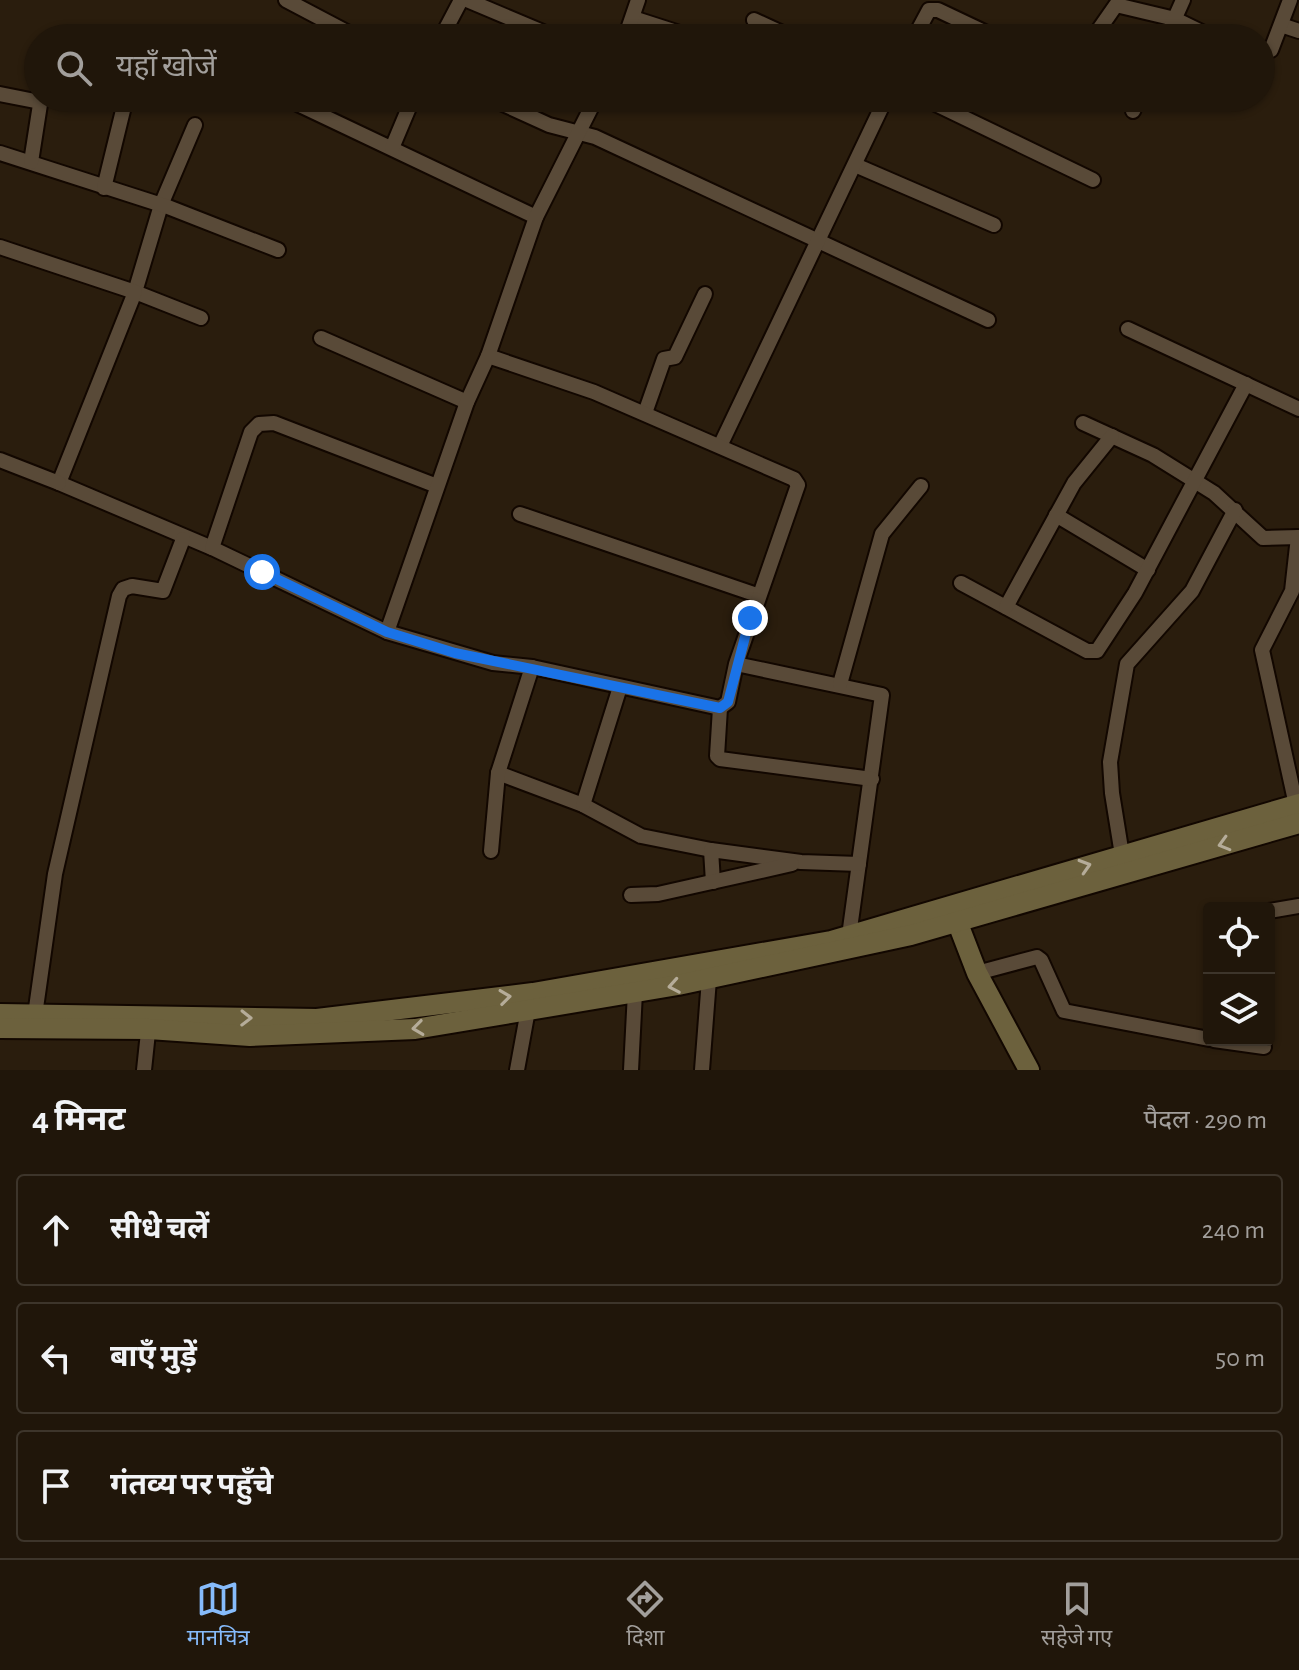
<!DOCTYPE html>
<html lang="hi">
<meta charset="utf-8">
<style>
:root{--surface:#20160a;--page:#2d2318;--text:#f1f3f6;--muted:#a29f9c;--line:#3d352b;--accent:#86bbfb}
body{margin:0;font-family:"Alegreya Sans","Noto Sans Devanagari",sans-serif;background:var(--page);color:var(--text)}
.controls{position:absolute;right:24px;bottom:24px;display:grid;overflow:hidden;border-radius:8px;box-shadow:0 2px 6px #0004}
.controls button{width:72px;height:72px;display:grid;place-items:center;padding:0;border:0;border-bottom:2px solid var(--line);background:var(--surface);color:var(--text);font:40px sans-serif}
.stop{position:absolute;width:24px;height:24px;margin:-18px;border:6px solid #1a73e8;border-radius:50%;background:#fff}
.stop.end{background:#1a73e8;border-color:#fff;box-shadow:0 2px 8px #0008}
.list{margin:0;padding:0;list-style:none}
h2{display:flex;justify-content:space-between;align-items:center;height:104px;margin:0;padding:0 32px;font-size:34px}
h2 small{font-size:26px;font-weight:400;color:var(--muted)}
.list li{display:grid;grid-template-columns:52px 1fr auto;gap:24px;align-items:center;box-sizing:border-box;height:112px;margin:0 16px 16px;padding:0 16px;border:2px solid var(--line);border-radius:8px}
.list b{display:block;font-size:30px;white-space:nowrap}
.list em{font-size:26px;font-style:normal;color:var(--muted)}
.icon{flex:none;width:44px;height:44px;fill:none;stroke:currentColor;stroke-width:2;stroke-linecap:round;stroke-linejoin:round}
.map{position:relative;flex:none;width:1299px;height:1070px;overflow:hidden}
.search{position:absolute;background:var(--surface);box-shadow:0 2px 6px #0004;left:24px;right:24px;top:24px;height:88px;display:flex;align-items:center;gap:20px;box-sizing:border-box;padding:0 28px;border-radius:44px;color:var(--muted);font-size:30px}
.sheet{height:488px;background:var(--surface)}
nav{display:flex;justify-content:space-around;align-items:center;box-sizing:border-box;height:112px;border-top:2px solid var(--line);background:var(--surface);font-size:22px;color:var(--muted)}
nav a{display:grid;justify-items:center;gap:4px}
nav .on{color:var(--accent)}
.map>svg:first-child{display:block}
</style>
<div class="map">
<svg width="1299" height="1070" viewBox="0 0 1299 1070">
<rect width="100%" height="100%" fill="#2a1d0d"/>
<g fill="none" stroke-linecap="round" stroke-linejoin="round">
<!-- street casing -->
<g stroke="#120700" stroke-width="18">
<g id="street">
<path d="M 286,0 L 358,38"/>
<path d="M 467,0 L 557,38"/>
<path d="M 633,18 L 695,38"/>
<path d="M 754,20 L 793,38"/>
<path d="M 1281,25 L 1299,31"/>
<path d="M 67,38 L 135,33 L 160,38"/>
<path d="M 441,38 L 461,0"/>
<path d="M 625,38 L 638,0"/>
<path d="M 914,38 L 929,10 L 938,10 L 997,38"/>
<path d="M 1093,38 L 1116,5 L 1175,19 L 1214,38"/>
<path d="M 1166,38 L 1183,0"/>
<path d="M 1261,55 L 1271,50 L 1290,0"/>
<path d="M 0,94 L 40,102"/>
<path d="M 285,98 L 536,217"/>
<path d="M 490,98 L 549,125 L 595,137 L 988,320"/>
<path d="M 923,98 L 1093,180"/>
<path d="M 1133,111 L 1139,98"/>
<path d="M 195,125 L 161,205 L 135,292 L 201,318"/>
<path d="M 392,148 L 413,98"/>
<path d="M 0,153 L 168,207 L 278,250"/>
<path d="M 31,162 L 41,98"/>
<path d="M 855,165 L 994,225"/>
<path d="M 104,188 L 126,98"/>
<path d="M 0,247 L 135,292 L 59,483 L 212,548"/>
<path d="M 1128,329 L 1299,409"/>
<path d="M 321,338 L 467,402"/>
<path d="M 488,356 L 536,217 L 596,98"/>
<path d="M 645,413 L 664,359 L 675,357 L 705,294"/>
<path d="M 1083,423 L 1153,455 L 1214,493 L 1263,538 L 1299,537"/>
<path d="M 720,446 L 886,98"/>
<path d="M 0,460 L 59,483"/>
<path d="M 520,514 L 757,595"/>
<path d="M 1056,515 L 1148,570"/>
<path d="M 961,583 L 1087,651 L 1097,651 L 1135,593 L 1246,384"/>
<path d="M 1006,607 L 1074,483 L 1112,436"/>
<path d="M 387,632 L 212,548 L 251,432 L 259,424 L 274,423 L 437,486"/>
<path d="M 736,664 L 728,702 L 720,708 L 532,667 L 493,663 L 387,632 L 467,402 L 488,356 L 594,392 L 794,479 L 798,485 L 736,664 L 882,695 L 849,936"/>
<path d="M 840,684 L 882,534 L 921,486"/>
<path d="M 720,708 L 717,756 L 720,759 L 872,779"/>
<path d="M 498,773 L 583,805 L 641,836 L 711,850"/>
<path d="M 583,805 L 620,687"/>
<path d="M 1296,805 L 1262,650 L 1292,591 L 1298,537"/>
<path d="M 491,851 L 498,773 L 532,667"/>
<path d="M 1122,855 L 1112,793 L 1110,762 L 1127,664 L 1192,591 L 1235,510"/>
<path d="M 713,882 L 711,850 L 801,862 L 859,864"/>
<path d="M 631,895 L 658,894 L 792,864"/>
<path d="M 1269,911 L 1299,906"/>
<path d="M 977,973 L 1037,957 L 1041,960 L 1064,1011 L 1209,1039"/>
<path d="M 35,1015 L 55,874 L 119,596 L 123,589 L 132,586 L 163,591 L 183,539"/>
<path d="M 1214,1040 L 1264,1047"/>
<path d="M 144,1070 L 149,1023"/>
<path d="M 517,1070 L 528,1010"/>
<path d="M 631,1070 L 635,992"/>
<path d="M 702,1070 L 709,979"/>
</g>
</g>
<!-- secondary casing -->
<g stroke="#120700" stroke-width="24">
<g id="secondary">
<path d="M 957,921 L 977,973 L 1029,1070"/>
<path d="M 0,1014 L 317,1019 L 533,993 L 831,941 L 1299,804"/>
<path d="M 0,1028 L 149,1029 L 250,1036 L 415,1029 L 678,985 L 911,935 L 1299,823"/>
</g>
</g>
<!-- street -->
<use href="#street" stroke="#594a38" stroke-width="14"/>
<!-- secondary -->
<use href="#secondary" stroke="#6c613d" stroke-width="20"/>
</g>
<!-- one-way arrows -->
<defs><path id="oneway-chevron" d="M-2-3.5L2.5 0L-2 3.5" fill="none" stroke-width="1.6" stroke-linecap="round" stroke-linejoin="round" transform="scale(2)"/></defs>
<g stroke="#b5ac99">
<use href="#oneway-chevron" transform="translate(1224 844) rotate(164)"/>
<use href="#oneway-chevron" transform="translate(1085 866) rotate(-17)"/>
<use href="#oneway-chevron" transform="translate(674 986) rotate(170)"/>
<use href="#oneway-chevron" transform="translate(505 997) rotate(-7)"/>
<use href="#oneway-chevron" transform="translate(246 1018) rotate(1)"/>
<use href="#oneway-chevron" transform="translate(418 1028) rotate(173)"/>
</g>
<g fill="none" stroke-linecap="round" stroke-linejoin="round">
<!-- route -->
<path stroke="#1a73e8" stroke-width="10" d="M 262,572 L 387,632 L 455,653 L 720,708 L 728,702 L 750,618"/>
</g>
</svg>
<div class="controls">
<button><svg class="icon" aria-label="locate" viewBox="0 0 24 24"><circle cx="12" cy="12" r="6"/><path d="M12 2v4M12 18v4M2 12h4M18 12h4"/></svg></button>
<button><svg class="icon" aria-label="layers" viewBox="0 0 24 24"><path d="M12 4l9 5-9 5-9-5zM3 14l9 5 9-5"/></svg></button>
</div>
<div class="stop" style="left:262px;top:572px"></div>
<div class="stop end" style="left:750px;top:618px"></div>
<div class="search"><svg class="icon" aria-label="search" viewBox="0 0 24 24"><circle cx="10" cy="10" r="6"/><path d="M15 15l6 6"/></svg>यहाँ खोजें</div>
</div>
<section class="sheet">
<h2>4 मिनट<small>पैदल · 290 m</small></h2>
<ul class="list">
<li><svg class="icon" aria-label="ahead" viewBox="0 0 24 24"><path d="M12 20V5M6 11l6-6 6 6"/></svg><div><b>सीधे चलें</b></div><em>240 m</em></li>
<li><svg class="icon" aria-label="left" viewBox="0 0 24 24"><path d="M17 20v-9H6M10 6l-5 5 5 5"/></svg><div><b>बाएँ मुड़ें</b></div><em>50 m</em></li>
<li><svg class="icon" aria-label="arrive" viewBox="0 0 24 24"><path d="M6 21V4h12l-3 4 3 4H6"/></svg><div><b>गंतव्य पर पहुँचे</b></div></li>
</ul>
</section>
<nav>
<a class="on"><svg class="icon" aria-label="map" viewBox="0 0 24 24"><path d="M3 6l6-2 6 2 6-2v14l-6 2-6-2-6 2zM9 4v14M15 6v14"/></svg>मानचित्र</a>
<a><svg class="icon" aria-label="directions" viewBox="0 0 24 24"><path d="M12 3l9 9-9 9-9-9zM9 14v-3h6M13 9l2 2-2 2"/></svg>दिशा</a>
<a><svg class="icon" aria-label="saved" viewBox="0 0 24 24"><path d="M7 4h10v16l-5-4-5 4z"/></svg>सहेजे गए</a>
</nav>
